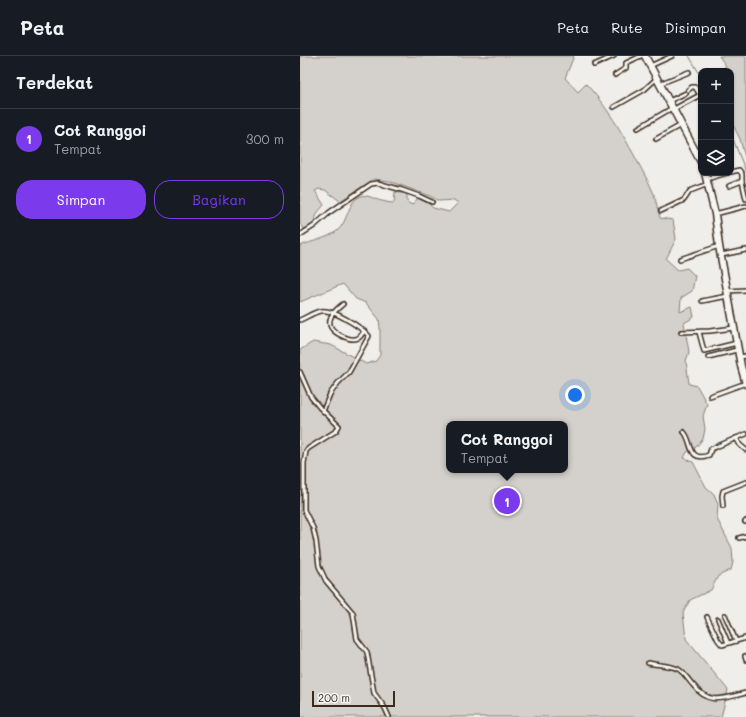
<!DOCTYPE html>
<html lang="id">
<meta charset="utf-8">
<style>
:root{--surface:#171b24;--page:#242831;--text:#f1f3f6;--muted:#9ea1a6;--line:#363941;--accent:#7c3aed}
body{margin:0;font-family:Mali,sans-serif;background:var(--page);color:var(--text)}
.controls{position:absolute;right:12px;top:12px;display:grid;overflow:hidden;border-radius:8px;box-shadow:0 1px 3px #0004}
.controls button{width:36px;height:36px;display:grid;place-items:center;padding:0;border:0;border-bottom:1px solid var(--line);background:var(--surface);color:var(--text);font:20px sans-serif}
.scale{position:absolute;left:12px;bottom:10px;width:83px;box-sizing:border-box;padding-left:4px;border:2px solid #3b2a1e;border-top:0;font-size:11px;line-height:14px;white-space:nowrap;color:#3b2a1e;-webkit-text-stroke:3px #f6f6f2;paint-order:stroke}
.you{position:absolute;left:275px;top:339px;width:14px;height:14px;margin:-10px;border:3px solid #fff;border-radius:50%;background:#1a73e8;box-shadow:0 0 0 6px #1a73e833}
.badge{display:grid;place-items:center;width:26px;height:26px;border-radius:50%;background:var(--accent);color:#fff;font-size:13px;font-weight:700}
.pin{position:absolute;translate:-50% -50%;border:2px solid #fff;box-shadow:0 1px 4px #0006}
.popup{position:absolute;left:146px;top:365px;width:122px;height:52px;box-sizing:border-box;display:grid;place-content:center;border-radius:8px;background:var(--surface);filter:drop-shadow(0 1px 3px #0005);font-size:13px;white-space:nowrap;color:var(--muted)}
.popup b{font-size:15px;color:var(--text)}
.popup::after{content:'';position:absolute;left:50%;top:100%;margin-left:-8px;border:8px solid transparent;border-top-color:var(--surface)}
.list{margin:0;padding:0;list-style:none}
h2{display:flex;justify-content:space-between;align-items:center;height:52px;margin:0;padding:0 16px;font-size:17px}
h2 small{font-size:13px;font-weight:400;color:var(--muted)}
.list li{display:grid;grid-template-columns:26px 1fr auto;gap:12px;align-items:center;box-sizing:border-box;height:60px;padding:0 16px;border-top:1px solid var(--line)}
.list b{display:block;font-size:15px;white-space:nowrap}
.list p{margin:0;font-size:13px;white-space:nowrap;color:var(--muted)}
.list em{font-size:13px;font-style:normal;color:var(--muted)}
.actions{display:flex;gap:8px;padding:12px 16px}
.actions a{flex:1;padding:9px 0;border:1px solid var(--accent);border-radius:16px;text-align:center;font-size:14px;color:var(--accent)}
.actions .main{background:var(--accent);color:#fff}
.icon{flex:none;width:22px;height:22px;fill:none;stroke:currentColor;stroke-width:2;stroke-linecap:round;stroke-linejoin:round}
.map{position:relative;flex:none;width:446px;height:661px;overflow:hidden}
header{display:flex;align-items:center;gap:24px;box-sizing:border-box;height:56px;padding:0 20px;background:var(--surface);border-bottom:1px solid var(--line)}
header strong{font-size:19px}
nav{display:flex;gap:22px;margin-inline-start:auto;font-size:14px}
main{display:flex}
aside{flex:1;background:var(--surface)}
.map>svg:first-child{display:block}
</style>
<header>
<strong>Peta</strong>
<nav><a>Peta</a><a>Rute</a><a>Disimpan</a></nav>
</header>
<main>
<aside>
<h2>Terdekat<small></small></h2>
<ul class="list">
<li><span class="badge">1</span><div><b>Cot Ranggoi</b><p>Tempat</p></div><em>300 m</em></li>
</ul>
<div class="actions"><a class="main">Simpan</a><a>Bagikan</a></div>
</aside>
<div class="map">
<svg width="446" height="661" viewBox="0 0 446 661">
<rect width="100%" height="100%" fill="#efeeea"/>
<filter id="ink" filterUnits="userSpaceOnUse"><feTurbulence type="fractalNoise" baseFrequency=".025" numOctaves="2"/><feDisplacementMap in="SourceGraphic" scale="8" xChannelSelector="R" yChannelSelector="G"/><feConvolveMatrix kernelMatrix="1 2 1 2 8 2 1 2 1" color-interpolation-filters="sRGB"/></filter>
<g filter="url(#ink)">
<!-- green -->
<g fill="#d4d1cc" stroke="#887e75" fill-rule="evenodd">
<path d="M 0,0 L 274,0 L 265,22 L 278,36 L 286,28 C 314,58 330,92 349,127 L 354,138 L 360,162 L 373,164 L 376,183 L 366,203 L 378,214 L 387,212 L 395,220 L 392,235 L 381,242 L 380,256 L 392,251 L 394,261 L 384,267 L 389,296 L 386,305 L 389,328 L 397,330 L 407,348 L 403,360 L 405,373 L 403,383 L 396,391 L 387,396 L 384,402 L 393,406 L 406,431 L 414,438 L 418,448 L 417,463 L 432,492 L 433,506 L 431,514 L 418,520 L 411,534 L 390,544 L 383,557 L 386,583 L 428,634 L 421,661 L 0,661 L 0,294 L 13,286 L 31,289 L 66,308 L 76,305 L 80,299 L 80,272 L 79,263 L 66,247 L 56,243 L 43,228 L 0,246 L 0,190 C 12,185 26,183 37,175 C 49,165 47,145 61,140 C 68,138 75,144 82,145 C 86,146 90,147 94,147 L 95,136 L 107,138 L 107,146 L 112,149 L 118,142 L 129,148 L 133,152 L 149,156 L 158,147 L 154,144 L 139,145 L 130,140 L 89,125 L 74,123 L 40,145 L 25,134 L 19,133 L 15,135 L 24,149 L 18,156 L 15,163 L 17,165 L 11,170 L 4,173 L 0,168 ZM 149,368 L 265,368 L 265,414 L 149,414 Z"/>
<path d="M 419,0 L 446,0 L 446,105 L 440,83 L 431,65 L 431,15 L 420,15 L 426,10 Z"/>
</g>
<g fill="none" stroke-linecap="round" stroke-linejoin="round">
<!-- stream -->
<g stroke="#81766d" stroke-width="1">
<path d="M 389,0 L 401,20"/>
<path d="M 431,78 L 446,116"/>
</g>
<!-- street casing -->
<g stroke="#3b2a1e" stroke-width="6">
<g id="street">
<path d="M 294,9 L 314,0"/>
<path d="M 350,10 L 372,0"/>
<path d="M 315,19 L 326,12 L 326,7 L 341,0"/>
<path d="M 359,28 L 389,16"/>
<path d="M 388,34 L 392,31 L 395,31 L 400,39"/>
<path d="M 369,45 L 386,37"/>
<path d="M 314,51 L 344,34 L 356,23"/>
<path d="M 374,53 L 400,39"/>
<path d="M 338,72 L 372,52"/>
<path d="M 356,83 L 381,69"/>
<path d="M 407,123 L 427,117"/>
<path d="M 442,125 L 446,143"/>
<path d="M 429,130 L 442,125 L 442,118 L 439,114 L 431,116"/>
<path d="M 361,155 L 384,144 L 390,135 L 408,128"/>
<path d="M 415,158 L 446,150"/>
<path d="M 0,179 L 14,170 L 30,156 L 71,128 L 78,127 L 102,134 L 119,140 L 132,146"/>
<path d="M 421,199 L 446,194"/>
<path d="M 380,203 L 419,190"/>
<path d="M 427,235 L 446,234"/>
<path d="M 402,245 L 428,240"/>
<path d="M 43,248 C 37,253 28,260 30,269 C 32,277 51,286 58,282 C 61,281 62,278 64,275"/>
<path d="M 0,264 C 7,261 14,256 21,255 C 33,253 61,271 69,280 L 49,316 L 38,327 L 30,338 L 23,355"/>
<path d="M 381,276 L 410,275 L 434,272"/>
<path d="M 399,276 L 404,295 L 437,287"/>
<path d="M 408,301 L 437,294"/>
<path d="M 439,301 L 446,300"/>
<path d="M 0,316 L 11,341 L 20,352 L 39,370 L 36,375 L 9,392 L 6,395 L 4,407 L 4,454 L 13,472 L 16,485 L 19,510 L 26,525 L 53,557 L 57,583 L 67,596 L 74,637 L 85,652 L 89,661"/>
<path d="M 410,340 L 446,327"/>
<path d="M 384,376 C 393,385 387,407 409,399 L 411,393 L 446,378"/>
<path d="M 436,382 L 440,389 L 446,394"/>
<path d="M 423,450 L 422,440 L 423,435 L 446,426"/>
<path d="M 445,466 L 446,465"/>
<path d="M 439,482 L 446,480"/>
<path d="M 425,559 L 436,585"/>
<path d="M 407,561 L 418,584 L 422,589 L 446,582"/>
<path d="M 418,563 L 428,587"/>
<path d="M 445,600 L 446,604"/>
<path d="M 348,607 C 357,609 370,609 378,613 C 385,617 388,624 393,629 C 410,650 423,642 446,637"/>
</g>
</g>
<!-- highway casing -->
<g stroke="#3b2a1e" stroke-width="9">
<g id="highway">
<path d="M 345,0 L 401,106"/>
<path d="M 405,117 L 415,158 L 419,190 L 441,310 L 446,328"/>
</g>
</g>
<!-- street -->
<use href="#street" stroke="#f6f6f2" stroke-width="3"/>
<!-- highway -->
<use href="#highway" stroke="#f6f6f2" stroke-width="6"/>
</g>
</g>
</svg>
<div class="controls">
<button>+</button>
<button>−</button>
<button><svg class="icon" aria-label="layers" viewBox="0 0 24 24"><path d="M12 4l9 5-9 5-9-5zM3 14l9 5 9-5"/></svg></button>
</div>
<div class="scale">200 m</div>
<div class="you"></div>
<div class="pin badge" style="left:207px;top:445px">1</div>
<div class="popup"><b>Cot Ranggoi</b>Tempat</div>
</div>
</main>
